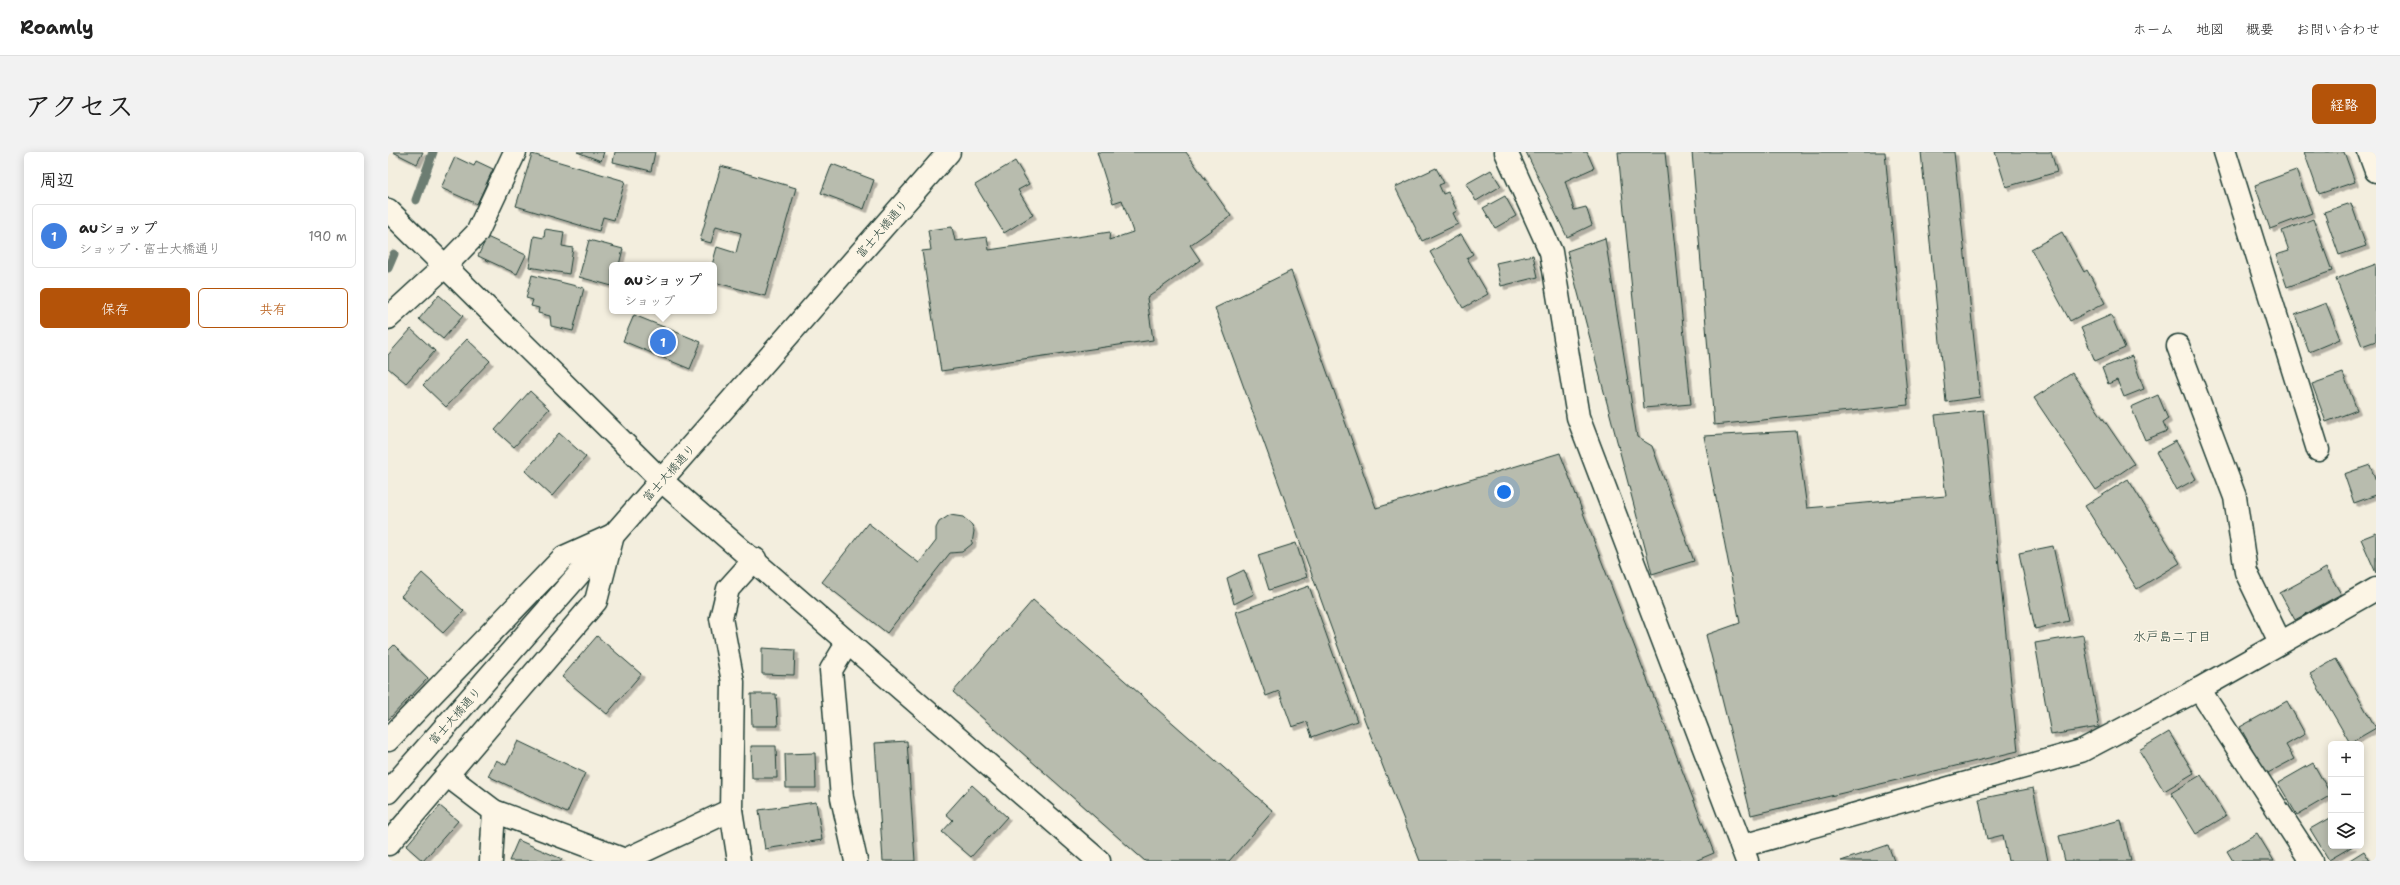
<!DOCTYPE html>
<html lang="ja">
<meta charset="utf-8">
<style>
:root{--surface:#fff;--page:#f2f2f2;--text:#222;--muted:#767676;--line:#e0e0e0;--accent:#b45309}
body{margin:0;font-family:"Shantell Sans","Klee One",sans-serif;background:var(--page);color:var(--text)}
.controls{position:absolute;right:12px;bottom:12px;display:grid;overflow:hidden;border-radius:6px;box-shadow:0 2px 10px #0003}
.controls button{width:36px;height:36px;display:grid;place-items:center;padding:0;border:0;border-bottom:1px solid var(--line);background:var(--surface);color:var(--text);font:20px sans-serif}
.you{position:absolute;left:1116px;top:340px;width:14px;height:14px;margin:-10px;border:3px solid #fff;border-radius:50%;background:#1a73e8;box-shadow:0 0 0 6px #1a73e833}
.badge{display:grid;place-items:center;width:26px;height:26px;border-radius:50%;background:var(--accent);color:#fff;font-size:13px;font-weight:700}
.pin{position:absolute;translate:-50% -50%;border:2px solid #fff;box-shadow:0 1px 4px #0006}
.popup{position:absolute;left:221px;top:110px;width:108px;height:52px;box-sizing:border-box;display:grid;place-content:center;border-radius:6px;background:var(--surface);filter:drop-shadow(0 1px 3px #0005);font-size:13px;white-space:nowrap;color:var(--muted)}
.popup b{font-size:15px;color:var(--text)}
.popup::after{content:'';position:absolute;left:50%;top:100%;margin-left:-8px;border:8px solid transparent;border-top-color:var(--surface)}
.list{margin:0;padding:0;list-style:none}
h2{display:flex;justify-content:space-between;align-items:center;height:52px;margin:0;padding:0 16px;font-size:17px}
h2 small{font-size:13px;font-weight:400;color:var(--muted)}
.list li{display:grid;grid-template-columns:26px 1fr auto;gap:12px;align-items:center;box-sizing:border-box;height:64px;margin:0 8px 8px;padding:0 8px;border:1px solid var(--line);border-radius:6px}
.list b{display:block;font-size:15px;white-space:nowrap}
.list p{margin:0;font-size:13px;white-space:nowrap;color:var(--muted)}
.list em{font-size:13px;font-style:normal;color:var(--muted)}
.actions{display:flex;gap:8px;padding:12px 16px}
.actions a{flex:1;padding:9px 0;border:1px solid var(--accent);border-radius:6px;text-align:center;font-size:14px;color:var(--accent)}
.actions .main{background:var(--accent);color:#fff}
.icon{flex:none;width:22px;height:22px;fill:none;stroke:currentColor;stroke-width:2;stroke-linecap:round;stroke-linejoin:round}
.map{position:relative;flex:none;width:1988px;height:709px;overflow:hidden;border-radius:6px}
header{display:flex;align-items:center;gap:24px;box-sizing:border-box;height:56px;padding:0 20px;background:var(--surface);border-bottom:1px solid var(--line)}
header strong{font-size:19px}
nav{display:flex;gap:22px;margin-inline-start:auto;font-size:14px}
.intro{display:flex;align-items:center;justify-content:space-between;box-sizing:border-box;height:96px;padding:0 24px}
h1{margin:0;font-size:28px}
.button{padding:10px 18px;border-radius:6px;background:var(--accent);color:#fff;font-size:14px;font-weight:700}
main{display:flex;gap:24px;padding:0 24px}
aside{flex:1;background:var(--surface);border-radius:6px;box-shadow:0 2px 10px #0003}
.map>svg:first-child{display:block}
</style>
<header>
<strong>Roamly</strong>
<nav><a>ホーム</a><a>地図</a><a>概要</a><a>お問い合わせ</a></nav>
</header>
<div class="intro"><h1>アクセス</h1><a class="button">経路</a></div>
<main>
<aside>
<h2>周辺<small></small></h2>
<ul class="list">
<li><span class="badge" style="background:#3f7fe0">1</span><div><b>auショップ</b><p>ショップ · 富士大橋通り</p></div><em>190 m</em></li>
</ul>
<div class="actions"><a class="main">保存</a><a>共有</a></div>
</aside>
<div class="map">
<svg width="1988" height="709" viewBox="0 0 1988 709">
<defs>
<filter id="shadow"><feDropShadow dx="3.5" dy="3.5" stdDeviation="0" flood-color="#0004"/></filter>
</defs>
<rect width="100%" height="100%" fill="#f3eede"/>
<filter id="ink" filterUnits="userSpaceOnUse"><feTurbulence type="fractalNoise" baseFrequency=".025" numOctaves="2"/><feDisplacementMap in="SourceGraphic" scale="8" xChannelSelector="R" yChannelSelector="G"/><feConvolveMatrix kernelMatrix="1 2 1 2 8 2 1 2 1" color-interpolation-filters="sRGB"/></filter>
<g filter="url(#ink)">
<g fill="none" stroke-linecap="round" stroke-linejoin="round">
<!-- stream -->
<g stroke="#6c7d72" stroke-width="9">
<path d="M 28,48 L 45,0"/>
<path d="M 0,116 L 6,102"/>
</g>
</g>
<!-- building -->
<g fill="#b8bcae" stroke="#1f3d34" filter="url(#shadow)">
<path d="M 5,0 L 35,0 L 29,12 Z"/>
<path d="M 189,0 L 216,0 L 213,9 Z"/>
<path d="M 227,0 L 267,0 L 263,19 L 225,10 Z"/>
<path d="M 709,0 L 798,0 L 843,64 L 802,93 L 812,108 L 759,146 L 765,188 L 553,219 L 534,99 L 543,98 L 540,78 L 564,75 L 567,89 L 599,85 L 601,98 L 722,80 L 721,88 L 745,80 L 734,48 L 725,51 Z"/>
<path d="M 1138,0 L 1199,0 L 1206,16 L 1177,29 L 1186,58 L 1198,55 L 1204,73 L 1179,85 Z"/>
<path d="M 1230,0 L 1277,0 L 1303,252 L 1256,256 Z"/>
<path d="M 1304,0 L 1497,0 L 1520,253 L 1326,273 Z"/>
<path d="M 1533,0 L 1566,0 L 1592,245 L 1558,250 Z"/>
<path d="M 1607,0 L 1663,0 L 1669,20 L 1618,35 Z"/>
<path d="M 1916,0 L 1956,0 L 1967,30 L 1931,42 Z"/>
<path d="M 144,2 L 237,29 L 226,68 L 215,65 L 211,79 L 128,54 Z"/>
<path d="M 67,5 L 86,14 L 88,9 L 105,17 L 89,52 L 53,36 Z"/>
<path d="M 627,9 L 641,32 L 630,38 L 645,63 L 616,81 L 587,33 Z"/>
<path d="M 444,12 L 486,28 L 476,57 L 433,41 Z"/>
<path d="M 333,14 L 408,36 L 377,144 L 326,130 L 326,113 L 324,113 L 329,95 L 348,101 L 353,81 L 328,74 L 323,91 L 312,88 Z"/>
<path d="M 1048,16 L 1056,31 L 1051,33 L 1055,42 L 1060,40 L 1069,59 L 1065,61 L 1070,72 L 1034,89 L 1007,35 Z"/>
<path d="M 1103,18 L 1113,34 L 1088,49 L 1078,32 Z"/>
<path d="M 1908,18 L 1924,61 L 1882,77 L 1867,33 Z"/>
<path d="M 1117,44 L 1128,64 L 1107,76 L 1095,56 Z"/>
<path d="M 1963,51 L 1978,94 L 1951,103 L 1936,60 Z"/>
<path d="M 1925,67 L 1944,119 L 1899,135 L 1888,103 L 1901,99 L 1894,79 Z"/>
<path d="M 157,77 L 176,80 L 174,94 L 185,96 L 181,122 L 141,115 L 146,84 L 156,86 Z"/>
<path d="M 1674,80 L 1696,120 L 1699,118 L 1717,151 L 1682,169 L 1643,97 Z"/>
<path d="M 1073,82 L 1085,102 L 1079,106 L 1100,142 L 1075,156 L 1042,100 Z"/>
<path d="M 99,85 L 138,103 L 129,122 L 90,104 Z"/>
<path d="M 1217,86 L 1249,285 L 1264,294 L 1306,409 L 1264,422 L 1179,99 Z"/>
<path d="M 201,88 L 235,97 L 231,113 L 224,113 L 224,134 L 191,125 Z"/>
<path d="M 1145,103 L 1150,125 L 1113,134 L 1108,111 Z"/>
<path d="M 1988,112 L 1988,189 L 1974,194 L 1948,127 Z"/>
<path d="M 903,119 L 988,356 L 1172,301 L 1326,701 L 1307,709 L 1032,709 L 977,569 L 827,156 Z"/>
<path d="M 144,123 L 196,136 L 185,179 L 163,174 L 162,164 L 150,161 L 151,156 L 143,154 L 145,148 L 138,146 Z"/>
<path d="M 51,143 L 75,164 L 55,187 L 31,167 Z"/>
<path d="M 1938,151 L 1952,187 L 1921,200 L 1907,163 Z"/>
<path d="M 246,163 L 313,190 L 302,217 L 235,189 Z"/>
<path d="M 1723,163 L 1737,196 L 1707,209 L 1693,176 Z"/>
<path d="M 23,177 L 47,199 L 18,231 L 0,216 L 0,203 Z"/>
<path d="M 79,187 L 102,209 L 58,255 L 35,233 Z"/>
<path d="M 1744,204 L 1756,237 L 1736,245 L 1729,228 L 1720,232 L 1714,216 Z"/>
<path d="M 1684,221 L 1746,312 L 1708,338 L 1646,246 Z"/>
<path d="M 1955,221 L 1969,258 L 1938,270 L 1924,232 Z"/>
<path d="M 142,239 L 161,257 L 126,295 L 107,278 Z"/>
<path d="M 1770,243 L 1780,267 L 1775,270 L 1779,279 L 1757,288 L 1743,255 Z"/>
<path d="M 1595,258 L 1630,599 L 1363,663 L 1318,483 L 1352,471 L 1316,284 L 1408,279 L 1419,356 L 1558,344 L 1547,263 Z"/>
<path d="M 171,281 L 198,305 L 164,344 L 137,319 Z"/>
<path d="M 1788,289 L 1808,327 L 1788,338 L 1768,300 Z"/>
<path d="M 1982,313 L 1988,330 L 1988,343 L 1966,351 L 1956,322 Z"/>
<path d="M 1740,327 L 1792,411 L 1749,437 L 1697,354 Z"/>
<path d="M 562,363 L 575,365 L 584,373 L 586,379 L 584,392 L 574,400 L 562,401 L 499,481 L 434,430 L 480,371 L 531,411 L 548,389 L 548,376 L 551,370 Z"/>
<path d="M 1988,381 L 1988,421 L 1973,387 Z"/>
<path d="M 908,391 L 919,425 L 881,438 L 870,403 Z"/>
<path d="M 1665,394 L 1681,469 L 1647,477 L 1631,401 Z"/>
<path d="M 1938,416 L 1953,442 L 1907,468 L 1892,441 Z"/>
<path d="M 856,418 L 866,442 L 846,452 L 839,426 Z"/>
<path d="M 34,421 L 76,459 L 55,481 L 13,444 Z"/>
<path d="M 921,434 L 969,569 L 924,585 L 919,570 L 904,575 L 891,539 L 878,544 L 848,460 Z"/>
<path d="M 645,448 L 885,659 L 841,709 L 757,709 L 565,540 Z"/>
<path d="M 1695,483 L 1711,575 L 1663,583 L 1647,491 Z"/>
<path d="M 209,484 L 253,522 L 219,562 L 174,525 Z"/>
<path d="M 6,493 L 40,526 L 0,568 L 0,499 Z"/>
<path d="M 374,496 L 407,498 L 406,523 L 374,522 Z"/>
<path d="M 1948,507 L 1988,576 L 1962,591 L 1922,522 Z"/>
<path d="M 363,542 L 388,542 L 390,574 L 364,574 Z"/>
<path d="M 1899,549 L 1917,582 L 1898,593 L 1906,607 L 1878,622 L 1852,575 Z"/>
<path d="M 1781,580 L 1806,621 L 1776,639 L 1751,598 Z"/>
<path d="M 130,589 L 197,621 L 179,661 L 100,624 L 108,608 L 118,613 Z"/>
<path d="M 519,589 L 527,709 L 495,709 L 487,591 Z"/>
<path d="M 363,594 L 388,594 L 389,626 L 364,626 Z"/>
<path d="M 427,601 L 428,636 L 398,636 L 397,602 Z"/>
<path d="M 1925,611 L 1943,643 L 1909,663 L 1890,631 Z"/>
<path d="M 1813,623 L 1838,664 L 1808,682 L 1783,641 Z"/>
<path d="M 584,633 L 619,665 L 583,705 L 554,680 L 565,668 L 558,662 Z"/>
<path d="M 1645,636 L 1660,709 L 1620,709 L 1615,683 L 1599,687 L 1591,647 Z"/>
<path d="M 428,650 L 434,688 L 377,697 L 371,658 Z"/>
<path d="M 52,654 L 70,669 L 35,709 L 18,694 Z"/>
<path d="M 1943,665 L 1943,694 L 1965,694 L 1941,708 L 1922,677 Z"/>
<path d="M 1733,668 L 1743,709 L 1677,709 L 1671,684 Z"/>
<path d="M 1869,681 L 1886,709 L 1845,709 L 1839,699 Z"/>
<path d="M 130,688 L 174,707 L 173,709 L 121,709 Z"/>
<path d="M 1500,693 L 1506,709 L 1453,709 Z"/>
<path d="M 1976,699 L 1982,709 L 1960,709 Z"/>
</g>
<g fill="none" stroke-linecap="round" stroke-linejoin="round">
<!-- street casing -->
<g stroke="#1f3d34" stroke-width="25">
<g id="street">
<path d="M 1118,0 L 1163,100 L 1190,265 L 1359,709"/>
<path d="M 1837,0 L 1930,298"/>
<path d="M 1981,0 L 1988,19"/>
<path d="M 0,166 L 57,114 L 89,81 L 127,0"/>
<path d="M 1790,194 L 1847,345 L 1858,420 L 1892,490"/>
<path d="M 460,490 L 443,518 L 454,646 L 468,709"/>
<path d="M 1811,537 L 1923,709"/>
<path d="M 0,588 L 176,405 L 225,383"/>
<path d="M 60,624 L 106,659 L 237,708 L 343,658"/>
<path d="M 0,692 L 208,449 L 225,383"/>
<path d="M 1354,694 L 1693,599 L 1811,537 L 1988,437"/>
<path d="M 103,709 L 106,659"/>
<path d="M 351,709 L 343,658 L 345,530 L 333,466 L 340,437 L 367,407"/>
</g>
</g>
<!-- secondary casing -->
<g stroke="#1f3d34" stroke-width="25">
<g id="secondary">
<path d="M 0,58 L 274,329 L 711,709"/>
<path d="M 0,640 L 561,0"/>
</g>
</g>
<!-- street -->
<use href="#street" stroke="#fcf5e5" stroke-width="22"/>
<!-- secondary -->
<use href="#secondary" stroke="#fcf5e5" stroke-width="22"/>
</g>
</g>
<g text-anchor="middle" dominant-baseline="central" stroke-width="3" stroke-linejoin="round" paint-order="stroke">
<!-- street labels -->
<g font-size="12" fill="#1f3d34" stroke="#fcf5e5">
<text transform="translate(494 77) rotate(-49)">富士大橋通り</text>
<text transform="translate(281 321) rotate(-48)">富士大橋通り</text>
<text transform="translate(67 564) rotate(-48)">富士大橋通り</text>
</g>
<!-- neighbourhood labels -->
<g font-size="13" fill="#1f3d34" stroke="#fcf5e5">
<text x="1784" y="484">水戸島二丁目</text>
</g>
</g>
</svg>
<div class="controls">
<button>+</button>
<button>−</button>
<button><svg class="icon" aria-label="layers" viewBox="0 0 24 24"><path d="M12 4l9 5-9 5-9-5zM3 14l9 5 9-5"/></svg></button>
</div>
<div class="you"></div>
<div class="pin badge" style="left:275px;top:190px;background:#3f7fe0">1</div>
<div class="popup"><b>auショップ</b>ショップ</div>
</div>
</main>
